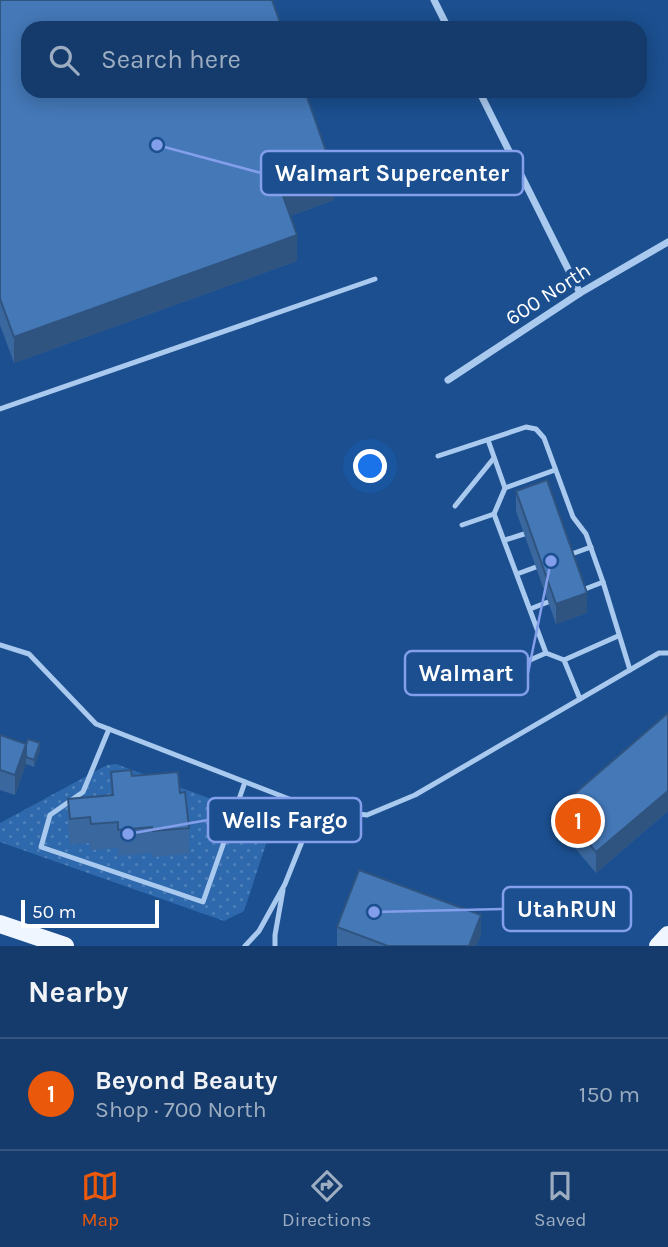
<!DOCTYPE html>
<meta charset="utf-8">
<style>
:root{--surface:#143b6b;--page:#1d4271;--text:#f1f3f6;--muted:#9dadc1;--line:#33557e;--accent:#ea580c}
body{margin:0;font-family:Karla,sans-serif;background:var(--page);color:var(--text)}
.scale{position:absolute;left:21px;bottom:18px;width:138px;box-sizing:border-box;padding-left:7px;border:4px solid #fff;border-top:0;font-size:19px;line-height:24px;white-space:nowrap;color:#fff;-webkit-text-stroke:5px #1b4f8f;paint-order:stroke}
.you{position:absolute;left:371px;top:467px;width:24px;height:24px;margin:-18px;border:5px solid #fff;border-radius:50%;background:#1a73e8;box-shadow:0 0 0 10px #1a73e833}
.badge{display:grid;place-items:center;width:46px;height:46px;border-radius:50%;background:var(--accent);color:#fff;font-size:23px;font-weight:700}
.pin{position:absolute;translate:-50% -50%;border:4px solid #fff;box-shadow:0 2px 7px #0006}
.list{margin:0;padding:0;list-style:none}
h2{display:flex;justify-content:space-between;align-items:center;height:91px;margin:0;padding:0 28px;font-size:30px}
h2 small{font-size:23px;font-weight:400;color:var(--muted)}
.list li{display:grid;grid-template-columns:46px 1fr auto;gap:21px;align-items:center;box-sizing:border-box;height:112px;padding:0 28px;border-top:2px solid var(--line)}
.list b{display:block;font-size:26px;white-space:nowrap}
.list p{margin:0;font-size:23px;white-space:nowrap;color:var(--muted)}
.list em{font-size:23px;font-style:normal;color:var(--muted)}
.icon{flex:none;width:38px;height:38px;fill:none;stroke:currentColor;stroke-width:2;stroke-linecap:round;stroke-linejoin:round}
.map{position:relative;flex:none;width:668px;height:946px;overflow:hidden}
.search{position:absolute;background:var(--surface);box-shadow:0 4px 18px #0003;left:21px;right:21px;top:21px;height:77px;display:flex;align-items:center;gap:18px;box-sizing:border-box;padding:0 24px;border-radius:21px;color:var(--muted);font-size:26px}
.sheet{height:203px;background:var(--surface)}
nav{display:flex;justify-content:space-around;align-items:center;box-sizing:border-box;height:98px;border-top:2px solid var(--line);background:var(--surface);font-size:19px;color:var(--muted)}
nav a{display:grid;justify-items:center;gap:4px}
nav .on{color:var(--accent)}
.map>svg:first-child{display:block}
</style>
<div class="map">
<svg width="668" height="946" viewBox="0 0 668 946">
<defs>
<pattern id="grass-dots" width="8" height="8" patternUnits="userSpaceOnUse" patternTransform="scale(1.75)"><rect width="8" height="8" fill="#2e69ad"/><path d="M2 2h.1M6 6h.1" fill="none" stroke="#4d80b9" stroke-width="1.8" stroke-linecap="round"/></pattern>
</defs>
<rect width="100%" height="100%" fill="#1b4f8f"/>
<!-- grass -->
<path fill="url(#grass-dots)" d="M 116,764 L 261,817 L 269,825 L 270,832 L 244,911 L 224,921 L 0,842 L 0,823 L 107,765 Z"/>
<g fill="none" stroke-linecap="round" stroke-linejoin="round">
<!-- lane -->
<g stroke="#a9c9ee" stroke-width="5">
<path d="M 0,409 L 375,279"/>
<path d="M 488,440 L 505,488 L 494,514 L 546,653 L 564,660 L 580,699"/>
<path d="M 438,456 L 526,427 L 536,429 L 544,438 L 573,517 L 586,534 L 603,582 L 630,670"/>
<path d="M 505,488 L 555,470"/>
<path d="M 455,506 L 494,458"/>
<path d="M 462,525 L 494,514"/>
<path d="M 505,540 L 524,534"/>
<path d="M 566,556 L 591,547"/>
<path d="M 517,574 L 536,567"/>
<path d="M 580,591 L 603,582"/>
<path d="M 530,609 L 548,602"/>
<path d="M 0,645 L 29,654 L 96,724 L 315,809 L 367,815 L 415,795 L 659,653 L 668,653"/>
<path d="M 564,660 L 618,636"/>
<path d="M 514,667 L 546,653"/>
<path d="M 109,729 L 83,792 L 50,815 L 41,847 L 203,902 L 245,782"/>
<path d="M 245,946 L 259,931 L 285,884 L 315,809"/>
<path d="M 275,946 L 275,935 L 283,890"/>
</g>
<!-- street -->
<g stroke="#a9c9ee" stroke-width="7">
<path d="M 434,0 L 448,28"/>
<path d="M 479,91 L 580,293"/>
<path d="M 448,380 L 580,293 L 668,242"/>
</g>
<!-- primary -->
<g stroke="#f0f6ff" stroke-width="18">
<path d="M 0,924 L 65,946"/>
<path d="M 658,946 L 668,935"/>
</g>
</g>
<!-- wall -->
<g fill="#3a679d">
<path d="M 0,0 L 334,200 L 290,216 L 297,261 L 14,363 L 0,325 Z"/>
<path d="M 516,491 L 587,613 L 556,624 L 516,511 Z"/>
<path d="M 668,713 L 668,811 L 596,873 L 558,828 L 558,808 Z"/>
<path d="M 0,735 L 40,750 L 34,767 L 26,764 L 15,795 L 0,790 Z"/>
<path d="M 111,772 L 132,776 L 180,793 L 189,828 L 189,854 L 153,857 L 152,853 L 118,856 L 118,848 L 91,850 L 90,843 L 70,845 L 68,825 L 68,799 L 111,795 Z"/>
<path d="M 337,927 L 481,935 L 476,946 L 337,946 Z"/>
</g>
<!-- shaded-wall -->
<g fill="#305480">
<path d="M 334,174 L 334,200 L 282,219 L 282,193 Z"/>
<path d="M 297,235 L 297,261 L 14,363 L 14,337 Z"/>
<path d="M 587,593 L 587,613 L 556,624 L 556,604 Z"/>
<path d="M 40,743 L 40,750 L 34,767 L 34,760 Z"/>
<path d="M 26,744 L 26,764 L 15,795 L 15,775 Z"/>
<path d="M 668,791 L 668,811 L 596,873 L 596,852 Z"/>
<path d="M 481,915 L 481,935 L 476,946 L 469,946 Z"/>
</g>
<!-- building -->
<g fill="#4478b7" stroke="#305480" stroke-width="2">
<path d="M 0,0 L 272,0 L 282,28 L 28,28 L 28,91 L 305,91 L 334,174 L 282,193 L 297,235 L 14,337 L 0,299 Z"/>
<path d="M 547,480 L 587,593 L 556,604 L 516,491 Z"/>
<path d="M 668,713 L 668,791 L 596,852 L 558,808 Z"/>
<path d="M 0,735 L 26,744 L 15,775 L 0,770 Z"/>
<path d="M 28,739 L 40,743 L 34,760 L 26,757 L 26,745 Z"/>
<path d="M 131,770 L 132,776 L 178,772 L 180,793 L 185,792 L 189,828 L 153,831 L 152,827 L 118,830 L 118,822 L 91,824 L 90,817 L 70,819 L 68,799 L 113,795 L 111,772 Z"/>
<path d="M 359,870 L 481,915 L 469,946 L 388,946 L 337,927 Z"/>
</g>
<g text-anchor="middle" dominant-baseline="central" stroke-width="7" stroke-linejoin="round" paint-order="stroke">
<!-- street labels -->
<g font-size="21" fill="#fff" stroke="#1b4f8f">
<text transform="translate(548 294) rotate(-33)">600 North</text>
</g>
</g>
<!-- callouts -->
<path fill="none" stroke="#839eea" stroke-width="2.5" d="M157 145L261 173M551 561L528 673M128 834L208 820M374 912L503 909"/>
<g fill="#839eea" stroke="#1b4f8f" stroke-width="2.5">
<circle cx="157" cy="145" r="7"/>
<circle cx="551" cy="561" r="7"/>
<circle cx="128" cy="834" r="7"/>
<circle cx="374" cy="912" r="7"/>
</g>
<g fill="#1b4f8f" stroke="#839eea" stroke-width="2.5">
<rect x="261" y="151" width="262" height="44" rx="7"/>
<rect x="405" y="651" width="123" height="44" rx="7"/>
<rect x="208" y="798" width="153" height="44" rx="7"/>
<rect x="503" y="887" width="128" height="44" rx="7"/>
</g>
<g font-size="23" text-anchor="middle" font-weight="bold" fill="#fff">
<text x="392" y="181">Walmart Supercenter</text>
<text x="466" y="681">Walmart</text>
<text x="285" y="828">Wells Fargo</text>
<text x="567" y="917">UtahRUN</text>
</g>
</svg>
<div class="scale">50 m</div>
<div class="you"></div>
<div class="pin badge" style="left:578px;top:821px">1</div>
<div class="search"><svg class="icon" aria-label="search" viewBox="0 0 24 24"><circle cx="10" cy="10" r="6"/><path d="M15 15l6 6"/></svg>Search here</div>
</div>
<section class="sheet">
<h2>Nearby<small></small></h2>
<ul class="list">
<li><span class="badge">1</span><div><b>Beyond Beauty</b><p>Shop · 700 North</p></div><em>150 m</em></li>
</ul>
</section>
<nav>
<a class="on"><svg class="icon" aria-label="map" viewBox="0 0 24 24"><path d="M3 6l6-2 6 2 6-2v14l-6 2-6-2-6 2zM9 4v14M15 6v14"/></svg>Map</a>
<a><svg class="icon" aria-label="directions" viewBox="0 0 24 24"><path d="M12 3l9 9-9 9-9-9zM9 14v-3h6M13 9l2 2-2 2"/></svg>Directions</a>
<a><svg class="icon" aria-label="saved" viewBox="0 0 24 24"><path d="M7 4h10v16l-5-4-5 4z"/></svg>Saved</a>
</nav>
